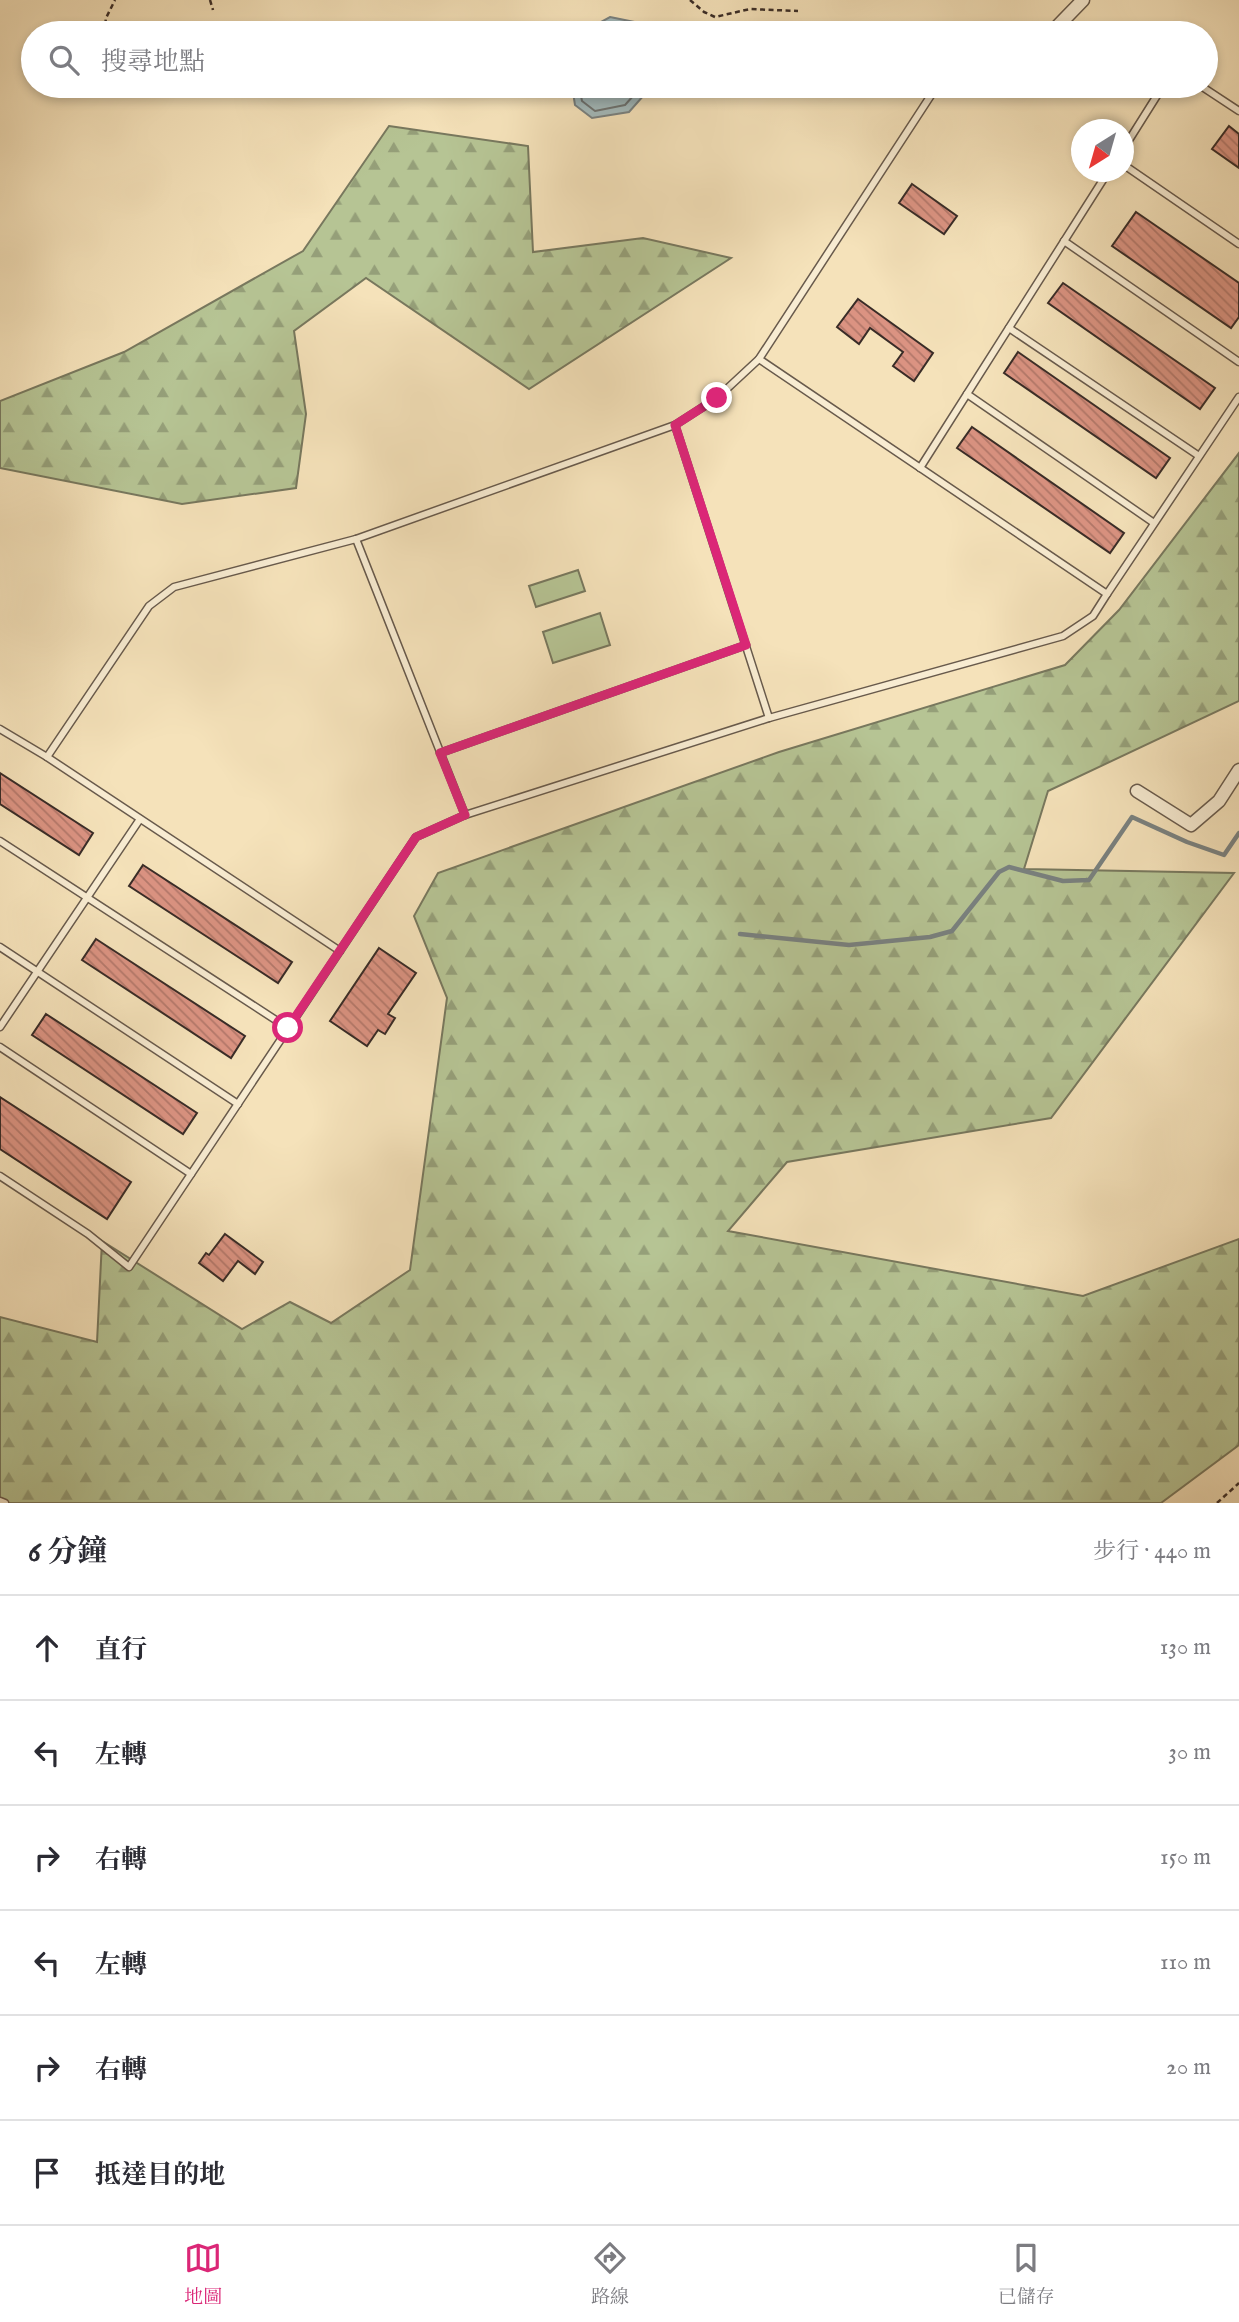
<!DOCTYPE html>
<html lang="zh-TW">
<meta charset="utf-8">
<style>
:root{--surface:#fff;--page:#f7f7f7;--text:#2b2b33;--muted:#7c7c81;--line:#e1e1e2;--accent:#db2777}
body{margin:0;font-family:"IM FELL English","Noto Serif TC",serif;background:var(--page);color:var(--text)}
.compass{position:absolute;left:1071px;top:119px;width:63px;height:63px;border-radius:50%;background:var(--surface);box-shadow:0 4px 10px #0003;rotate:217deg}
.stop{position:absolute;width:21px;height:21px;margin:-16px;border:5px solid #db2777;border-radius:50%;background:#fff}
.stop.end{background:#db2777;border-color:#fff;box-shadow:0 2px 7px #0008}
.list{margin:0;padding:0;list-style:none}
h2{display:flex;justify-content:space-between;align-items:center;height:91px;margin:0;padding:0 28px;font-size:30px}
h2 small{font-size:23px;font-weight:400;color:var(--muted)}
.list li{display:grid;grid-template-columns:46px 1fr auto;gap:21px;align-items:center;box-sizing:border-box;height:105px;padding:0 28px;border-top:2px solid var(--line)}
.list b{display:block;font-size:26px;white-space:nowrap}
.list em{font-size:23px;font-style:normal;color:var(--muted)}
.icon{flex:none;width:38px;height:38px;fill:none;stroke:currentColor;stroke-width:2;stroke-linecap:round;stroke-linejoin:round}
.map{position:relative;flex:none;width:1239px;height:1503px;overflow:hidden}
.search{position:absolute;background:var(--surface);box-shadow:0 4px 10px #0003;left:21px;right:21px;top:21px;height:77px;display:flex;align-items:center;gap:18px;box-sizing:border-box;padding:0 24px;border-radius:38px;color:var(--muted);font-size:26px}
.sheet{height:721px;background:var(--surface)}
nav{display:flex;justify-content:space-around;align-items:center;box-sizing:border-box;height:98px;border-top:2px solid var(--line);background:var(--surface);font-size:19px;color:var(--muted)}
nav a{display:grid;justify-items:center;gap:4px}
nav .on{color:var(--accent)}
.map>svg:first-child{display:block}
</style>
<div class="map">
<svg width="1239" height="1503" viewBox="0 0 1239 1503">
<defs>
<pattern id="forest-firs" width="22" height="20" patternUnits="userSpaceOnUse" patternTransform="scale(1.75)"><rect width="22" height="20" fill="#b6c494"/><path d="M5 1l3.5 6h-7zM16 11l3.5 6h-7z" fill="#959f79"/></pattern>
<pattern id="building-back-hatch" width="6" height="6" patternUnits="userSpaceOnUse" patternTransform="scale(1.75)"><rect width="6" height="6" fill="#db9382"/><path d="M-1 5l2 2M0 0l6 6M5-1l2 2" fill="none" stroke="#b3786a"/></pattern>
</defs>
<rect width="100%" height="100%" fill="#f5e2ba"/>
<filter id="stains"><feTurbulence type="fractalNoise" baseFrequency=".00286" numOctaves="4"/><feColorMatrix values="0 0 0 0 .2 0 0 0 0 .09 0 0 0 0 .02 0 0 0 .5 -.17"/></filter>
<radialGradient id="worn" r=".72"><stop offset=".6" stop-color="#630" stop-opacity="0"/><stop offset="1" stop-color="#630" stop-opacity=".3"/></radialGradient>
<!-- forest -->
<g fill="url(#forest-firs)" stroke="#78785e" stroke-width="2">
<path d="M 389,126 L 528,146 L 533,252 L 643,238 L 731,258 L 529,389 L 366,278 L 294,331 L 306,414 L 296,488 L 182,504 L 0,468 L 0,401 L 124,352 L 303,251 Z"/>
<path d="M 1239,453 L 1239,701 L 1048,791 L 1024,869 L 1234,873 L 1051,1118 L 787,1162 L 728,1231 L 1083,1296 L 1239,1239 L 1239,1445 L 1161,1503 L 0,1503 L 0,1317 L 97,1342 L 102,1241 L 242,1329 L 290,1302 L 331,1323 L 410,1270 L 447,998 L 414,916 L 438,873 L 779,752 L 1065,665 L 1119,610 Z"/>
</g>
<!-- pitch -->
<g fill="#b6c494" stroke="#78785e" stroke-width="2">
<path d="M 578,570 L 585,591 L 536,607 L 529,586 Z"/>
<path d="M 600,613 L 610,645 L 553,663 L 543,632 Z"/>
</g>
<!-- water -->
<g fill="#a3babc" stroke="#798180" stroke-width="2">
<path d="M 610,17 L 644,24 L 650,33 L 585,33 L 588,29 Z"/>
<path d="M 572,86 L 652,86 L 629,112 L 592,118 L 575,105 Z"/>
</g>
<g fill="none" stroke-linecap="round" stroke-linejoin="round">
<!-- shore -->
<path stroke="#6e7372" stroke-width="2" d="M 579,86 L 582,101 L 595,111 L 625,105 L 642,86"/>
<!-- stream -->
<path stroke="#798180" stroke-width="4.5" d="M 740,934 L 849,945 L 930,937 L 952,931 L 999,872 L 1009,867 L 1063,881 L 1089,880 L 1132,817 L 1187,842 L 1224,855 L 1239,833"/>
</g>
<!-- building -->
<g fill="url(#building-back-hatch)" stroke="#392c27" stroke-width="2">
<path d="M 1229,126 L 1239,134 L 1239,168 L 1212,149 Z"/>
<path d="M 912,184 L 957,216 L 944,234 L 899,203 Z"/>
<path d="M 1136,212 L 1239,283 L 1239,317 L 1231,328 L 1112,246 Z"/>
<path d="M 1063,283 L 1215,388 L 1200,409 L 1048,303 Z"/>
<path d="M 858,299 L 933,353 L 914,381 L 893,366 L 903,352 L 870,328 L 859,344 L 837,327 Z"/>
<path d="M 1018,352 L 1170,458 L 1156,478 L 1004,373 Z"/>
<path d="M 972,427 L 1124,533 L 1110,553 L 957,448 Z"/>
<path d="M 0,773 L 93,833 L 79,855 L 0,804 Z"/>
<path d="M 143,865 L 292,962 L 278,983 L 129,886 Z"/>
<path d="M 96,939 L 245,1036 L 231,1058 L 82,960 Z"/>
<path d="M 379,948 L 416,973 L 388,1014 L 395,1018 L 385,1034 L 378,1030 L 367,1046 L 330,1021 Z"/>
<path d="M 46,1014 L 197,1113 L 183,1134 L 32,1035 Z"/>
<path d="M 0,1097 L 131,1182 L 107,1219 L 0,1149 Z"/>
<path d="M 225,1234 L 263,1262 L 255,1274 L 238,1261 L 223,1281 L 199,1263 L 206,1253 L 209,1255 Z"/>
</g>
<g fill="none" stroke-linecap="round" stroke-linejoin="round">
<!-- lane casing -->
<g stroke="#685a4c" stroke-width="9">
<g id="lane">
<path d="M 1201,86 L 1239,111"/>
<path d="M 1124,148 L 1163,86"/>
<path d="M 1124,165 L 1239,244"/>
<path d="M 1064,241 L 1239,362"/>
<path d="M 1009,328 L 1199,456"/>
<path d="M 759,359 L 1107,594 L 1239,397"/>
<path d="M 967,394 L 1154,523"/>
<path d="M 675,425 L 769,718 L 1063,636 L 1093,616 L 1107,594"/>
<path d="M 920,468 L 1108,172"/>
<path d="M 356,539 L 465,815"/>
<path d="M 0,729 L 47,757 L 149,606 L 174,587 L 356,539 L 675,425 L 717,398 L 759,359 L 937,86"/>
<path d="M 440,753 L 746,645"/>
<path d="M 47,757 L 340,951"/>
<path d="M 0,841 L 288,1028"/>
<path d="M 0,947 L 238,1104"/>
<path d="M 0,1027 L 140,819"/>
<path d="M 0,1047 L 191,1174"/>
<path d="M 0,1176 L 88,1234 L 129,1267 L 416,837 L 465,815 L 769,718"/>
<path d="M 0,1501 L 5,1503"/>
</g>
</g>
<!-- street casing -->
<g stroke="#685a4c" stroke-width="15">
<g id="street">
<path d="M 1051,33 L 1083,0"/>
<path d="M 1137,791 L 1191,825 L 1219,801 L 1239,770"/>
</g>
</g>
<!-- path -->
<g stroke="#392c27" stroke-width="2.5" stroke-dasharray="5 3.5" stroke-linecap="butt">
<path d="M 210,0 L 213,10"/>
<path d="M 690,0 L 704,12 L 715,17 L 750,9 L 798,11"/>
<path d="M 104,33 L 106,18 L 115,0"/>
<path d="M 1217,1503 L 1239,1483"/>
</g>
<!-- lane -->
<use href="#lane" stroke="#f8ecd2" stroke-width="6"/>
<!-- street -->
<use href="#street" stroke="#f8ecd2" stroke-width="12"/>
</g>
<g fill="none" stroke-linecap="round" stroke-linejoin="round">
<!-- route -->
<path stroke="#db2777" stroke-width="9" d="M 288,1028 L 416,837 L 465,815 L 440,753 L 746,645 L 675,425 L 717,398"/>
</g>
<rect width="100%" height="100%" filter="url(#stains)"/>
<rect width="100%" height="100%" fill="url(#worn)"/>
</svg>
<svg class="compass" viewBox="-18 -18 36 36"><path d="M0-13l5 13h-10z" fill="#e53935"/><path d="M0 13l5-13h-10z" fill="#7c7c81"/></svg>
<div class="stop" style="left:288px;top:1028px"></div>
<div class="stop end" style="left:717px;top:398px"></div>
<div class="search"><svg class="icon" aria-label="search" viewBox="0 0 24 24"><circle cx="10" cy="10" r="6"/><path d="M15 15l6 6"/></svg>搜尋地點</div>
</div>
<section class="sheet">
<h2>6 分鐘<small>步行 · 440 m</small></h2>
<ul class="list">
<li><svg class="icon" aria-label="ahead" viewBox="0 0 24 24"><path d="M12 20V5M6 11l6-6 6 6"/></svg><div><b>直行</b></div><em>130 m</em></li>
<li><svg class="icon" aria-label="left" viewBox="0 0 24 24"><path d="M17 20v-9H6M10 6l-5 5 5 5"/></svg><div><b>左轉</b></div><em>30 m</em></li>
<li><svg class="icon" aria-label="right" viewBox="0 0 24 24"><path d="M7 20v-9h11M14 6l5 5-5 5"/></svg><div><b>右轉</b></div><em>150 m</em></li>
<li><svg class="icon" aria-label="left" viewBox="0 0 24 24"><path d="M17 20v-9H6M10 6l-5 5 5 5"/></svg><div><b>左轉</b></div><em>110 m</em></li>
<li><svg class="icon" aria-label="right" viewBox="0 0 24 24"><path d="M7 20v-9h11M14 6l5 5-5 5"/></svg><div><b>右轉</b></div><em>20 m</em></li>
<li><svg class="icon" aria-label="arrive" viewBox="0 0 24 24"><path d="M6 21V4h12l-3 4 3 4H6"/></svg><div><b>抵達目的地</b></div></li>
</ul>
</section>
<nav>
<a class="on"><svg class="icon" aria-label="map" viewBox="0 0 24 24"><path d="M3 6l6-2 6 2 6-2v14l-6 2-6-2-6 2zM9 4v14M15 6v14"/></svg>地圖</a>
<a><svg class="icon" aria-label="directions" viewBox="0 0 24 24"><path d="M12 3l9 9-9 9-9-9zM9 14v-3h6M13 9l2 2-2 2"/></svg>路線</a>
<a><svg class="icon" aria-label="saved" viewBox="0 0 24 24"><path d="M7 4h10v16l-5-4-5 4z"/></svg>已儲存</a>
</nav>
